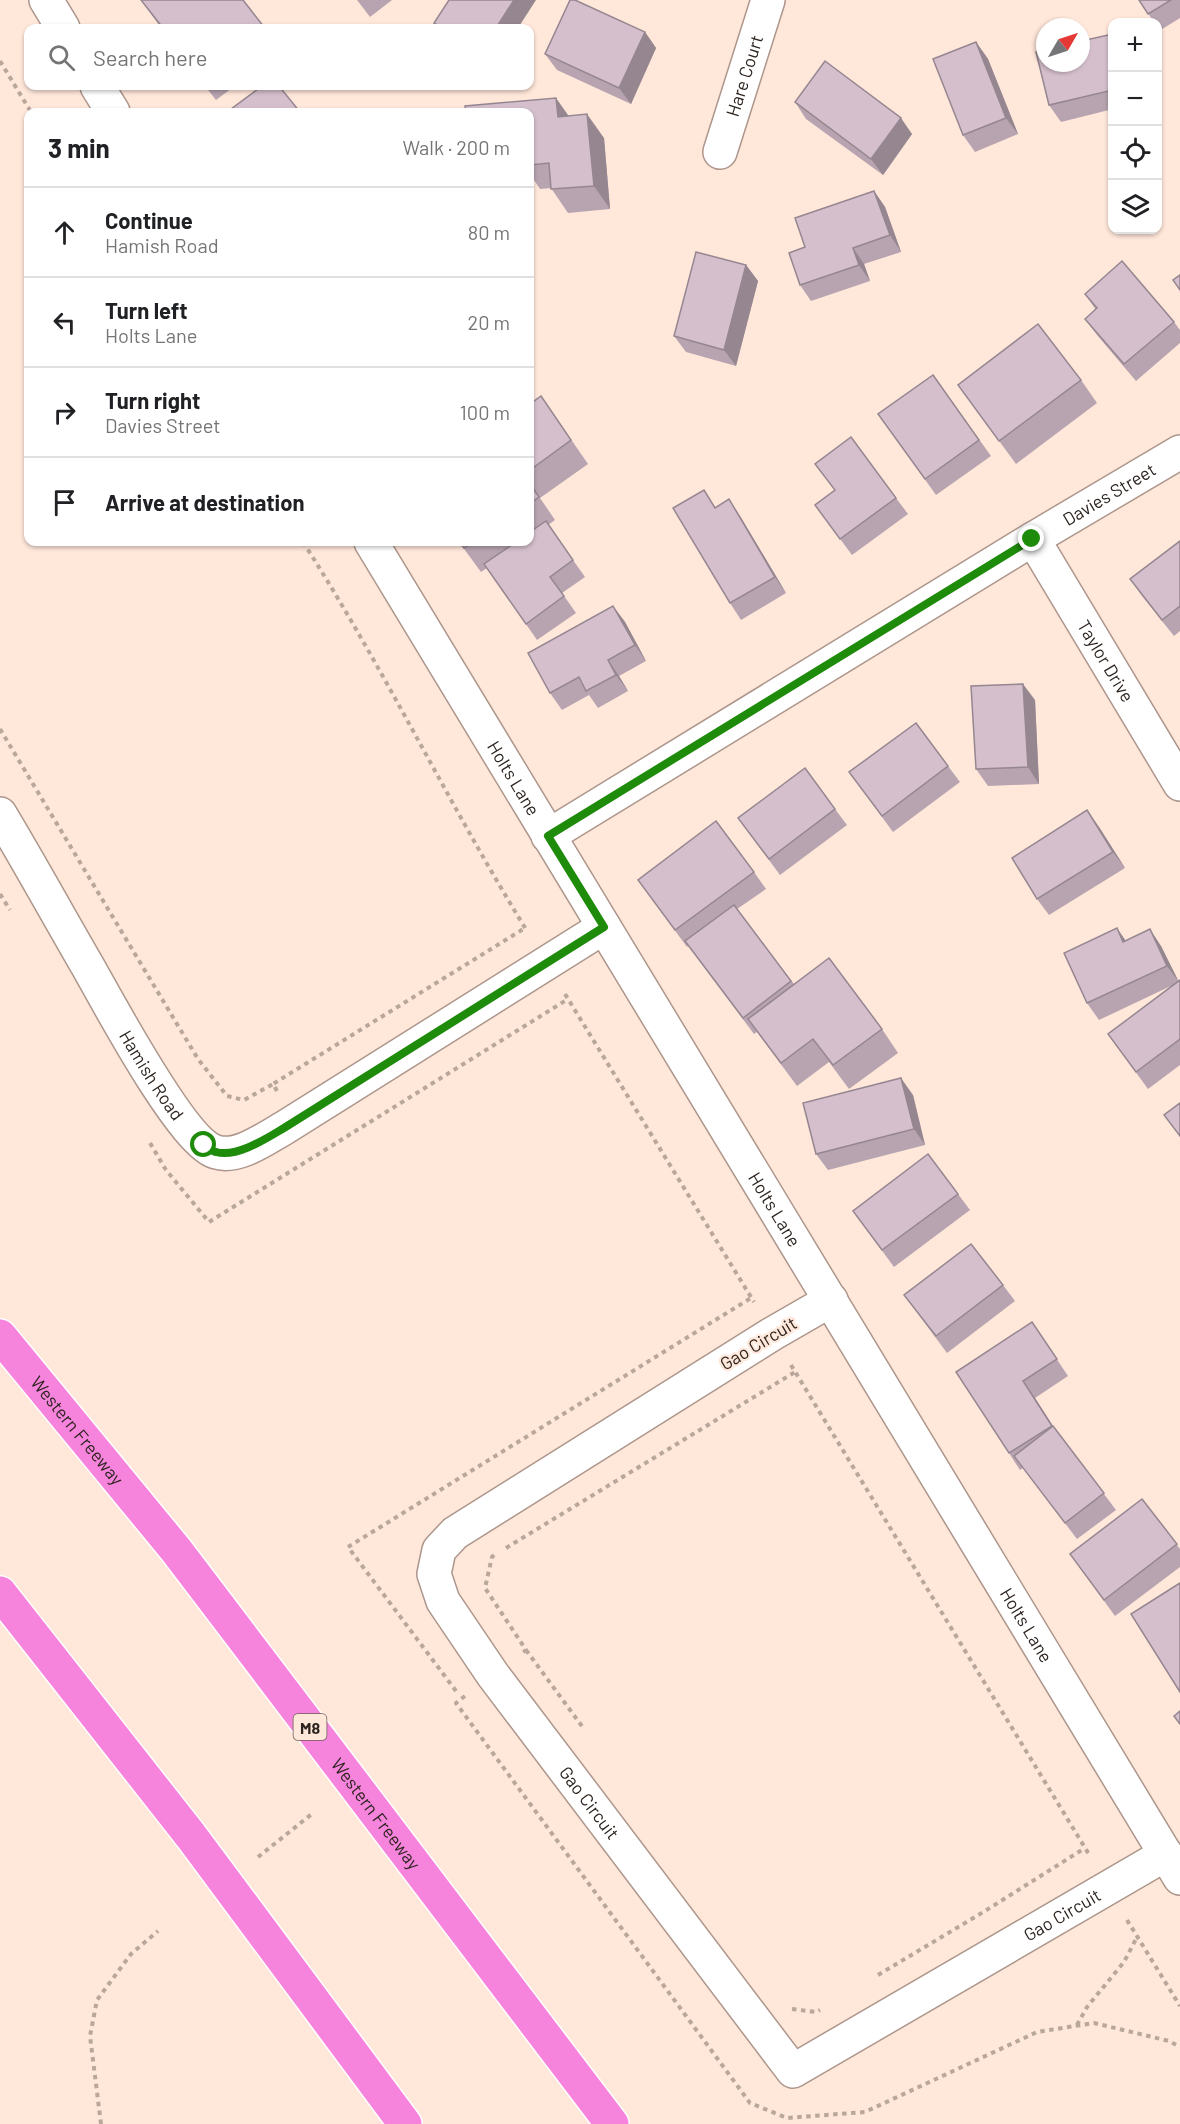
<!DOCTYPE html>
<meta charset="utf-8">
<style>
:root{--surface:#fff;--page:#f2f2f2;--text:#202124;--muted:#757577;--line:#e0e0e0}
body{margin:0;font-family:Barlow,sans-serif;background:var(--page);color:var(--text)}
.controls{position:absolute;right:18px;top:18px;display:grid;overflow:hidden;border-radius:12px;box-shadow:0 2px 4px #0004}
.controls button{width:54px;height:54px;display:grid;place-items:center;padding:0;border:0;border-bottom:2px solid var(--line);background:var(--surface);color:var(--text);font:30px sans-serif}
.compass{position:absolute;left:1036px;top:18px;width:54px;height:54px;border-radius:50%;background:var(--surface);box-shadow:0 2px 4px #0004;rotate:51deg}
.stop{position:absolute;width:18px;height:18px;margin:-14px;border:4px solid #1e8b0b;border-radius:50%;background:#fff}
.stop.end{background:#1e8b0b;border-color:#fff;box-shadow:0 2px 6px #0008}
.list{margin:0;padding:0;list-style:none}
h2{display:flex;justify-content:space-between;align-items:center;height:78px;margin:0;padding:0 24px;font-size:26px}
h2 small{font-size:20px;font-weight:400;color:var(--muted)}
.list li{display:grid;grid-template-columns:39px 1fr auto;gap:18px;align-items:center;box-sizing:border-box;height:90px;padding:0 24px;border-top:2px solid var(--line)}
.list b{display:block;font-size:22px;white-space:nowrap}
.list p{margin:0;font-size:20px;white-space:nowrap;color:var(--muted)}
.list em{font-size:20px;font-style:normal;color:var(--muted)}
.icon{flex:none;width:33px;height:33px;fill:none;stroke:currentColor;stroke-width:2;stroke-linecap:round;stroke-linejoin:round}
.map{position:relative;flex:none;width:1180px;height:2124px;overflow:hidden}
.search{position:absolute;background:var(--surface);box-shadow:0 2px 4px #0004;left:24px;top:24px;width:510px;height:66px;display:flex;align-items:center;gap:15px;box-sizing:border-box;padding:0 21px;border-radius:12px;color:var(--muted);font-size:22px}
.panel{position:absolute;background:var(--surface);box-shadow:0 2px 4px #0004;left:24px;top:108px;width:510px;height:438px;border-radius:12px}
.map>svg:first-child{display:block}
</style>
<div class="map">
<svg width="1180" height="2124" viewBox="0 0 1180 2124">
<rect width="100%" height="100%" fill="#ffe7da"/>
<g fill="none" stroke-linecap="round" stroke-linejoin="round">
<!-- minor casing -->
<g stroke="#ad968b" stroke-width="36">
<g id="minor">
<path d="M 46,0 L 63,28"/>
<path d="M 97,86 L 113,112"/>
<path id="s1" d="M 720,152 L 768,0"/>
<path id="s2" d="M 1033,539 L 1180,784"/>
<path id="s3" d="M 371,542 L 1180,1878"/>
<path id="s4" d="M 0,814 C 30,864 58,915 87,965 C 107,1000 182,1142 216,1152 C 238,1159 266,1138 284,1128 L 604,927"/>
<path id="s5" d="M 548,836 L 1033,539 L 1180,452"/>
<path id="s6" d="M 831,1300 L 772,1334 L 455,1533 L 439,1550 L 434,1574 L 443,1601 L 493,1675 L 793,2071 L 1166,1854"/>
</g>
</g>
<!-- highway casing -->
<g stroke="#fff" stroke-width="36">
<g id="highway">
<path id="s7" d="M 0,1336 L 176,1550 L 612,2124"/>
<path d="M 0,1593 L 191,1836 L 405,2124"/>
</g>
</g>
<!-- path -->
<g stroke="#baa79c" stroke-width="4" stroke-dasharray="4.5 4.5" stroke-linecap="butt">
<path d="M 0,61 L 31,112"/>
<path d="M 303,542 C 384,668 448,803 527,931"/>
<path d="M 0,729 L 198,1059 L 227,1096 L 244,1100 L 273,1084"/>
<path d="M 0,894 L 10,910"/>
<path d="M 565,994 L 754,1302"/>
<path d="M 277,1091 L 273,1084 L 525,928"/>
<path d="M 150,1143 L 166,1170 L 209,1222 L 568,999"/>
<path d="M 791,1365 L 1090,1856"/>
<path d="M 506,1548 L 795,1372"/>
<path d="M 494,1555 L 492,1557 L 485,1588 L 526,1650 L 521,1654"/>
<path d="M 526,1650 L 584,1729"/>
<path d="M 456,1691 L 348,1547 L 751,1298"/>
<path d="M 465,1696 L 456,1703 L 750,2103 L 787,2118 L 865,2112 L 1037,2032 L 1094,2023 L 1169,2041 L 1180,2047"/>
<path d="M 258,1857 L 313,1813"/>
<path d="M 1127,1920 L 1180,2006"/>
<path d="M 878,1975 L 985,1911 L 1085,1848"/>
<path d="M 792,2009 L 816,2012 L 820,2010"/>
<path d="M 1077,2025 L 1087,2007 L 1124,1962 L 1137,1937"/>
<path d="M 101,2124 L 90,2036 L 97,2000 L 131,1954 L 158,1931"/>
</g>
<!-- minor -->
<use href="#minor" stroke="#fff" stroke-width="33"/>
<!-- highway -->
<use href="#highway" stroke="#f683dc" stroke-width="33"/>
</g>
<!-- wall -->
<g fill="#b7a4b0">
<path d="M 141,0 L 243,0 L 265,28 L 161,28 Z"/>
<path d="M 357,0 L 392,0 L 370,17 Z"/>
<path d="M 1139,0 L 1180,0 L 1180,18 L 1159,31 L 1158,28 L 1158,22 L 1154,22 Z"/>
<path d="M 645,32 L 656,48 L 631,104 L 557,70 L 545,54 Z"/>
<path d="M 1113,34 L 1113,109 L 1061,122 L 1049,105 Z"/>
<path d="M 976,42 L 988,59 L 1018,134 L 975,152 L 963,135 Z"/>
<path d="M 205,86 L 235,86 L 216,100 Z"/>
<path d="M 795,102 L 912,134 L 883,175 L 806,119 Z"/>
<path d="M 530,112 L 604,138 L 610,209 L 568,213 L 551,188 L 540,189 L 530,174 Z"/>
<path d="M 874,191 L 885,207 L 901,252 L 864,264 L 870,281 L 811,301 L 800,285 L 805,247 Z"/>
<path d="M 746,265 L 758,281 L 736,366 L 686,352 L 674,336 Z"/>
<path d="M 1085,294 L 1174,322 L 1180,330 L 1180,343 L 1136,381 L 1097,335 L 1085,319 L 1096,310 Z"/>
<path d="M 933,375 L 991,456 L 936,495 L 878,414 Z"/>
<path d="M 1081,380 L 1097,403 L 1016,464 L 958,385 Z"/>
<path d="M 541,396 L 588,464 L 540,498 L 555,520 L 548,525 L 585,577 L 562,593 L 576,613 L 537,640 L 487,568 L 481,572 L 459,542 L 530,542 L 530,404 Z"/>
<path d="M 815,464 L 896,498 L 908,514 L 852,555 L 815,505 L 835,490 Z"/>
<path d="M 716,507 L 740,516 L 786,593 L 741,620 L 730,603 Z"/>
<path d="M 1180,541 L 1180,631 L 1174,636 L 1142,596 L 1130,579 Z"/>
<path d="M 613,606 L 625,622 L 646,661 L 619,676 L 628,691 L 598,708 L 589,695 L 562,710 L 550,693 Z"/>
<path d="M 1035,700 L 1039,784 L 988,786 L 976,769 Z"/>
<path d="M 948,766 L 960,782 L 893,832 L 849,772 Z"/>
<path d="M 835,809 L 847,825 L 780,875 L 738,818 Z"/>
<path d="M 1099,827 L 1125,868 L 1049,915 L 1037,899 Z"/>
<path d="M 754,872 L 766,889 L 737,909 L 794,984 L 882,1029 L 898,1053 L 849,1089 L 829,1062 L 797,1086 L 757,1032 L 754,1034 L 688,946 L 687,947 L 638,880 Z"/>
<path d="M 1125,941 L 1161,946 L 1178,981 L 1180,980 L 1180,1065 L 1148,1089 L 1108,1034 L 1173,985 L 1099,1020 L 1087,1003 Z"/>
<path d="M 913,1095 L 925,1145 L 828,1170 L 816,1154 Z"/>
<path d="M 958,1194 L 970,1210 L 894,1267 L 853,1211 Z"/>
<path d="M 1003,1285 L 1015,1301 L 947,1353 L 904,1295 Z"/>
<path d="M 1032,1322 L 1068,1376 L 1035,1398 L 1053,1426 L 1116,1510 L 1077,1539 L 1023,1468 L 1020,1470 L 1009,1453 Z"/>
<path d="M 1142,1499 L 1180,1549 L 1180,1567 L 1115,1616 L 1070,1554 Z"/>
</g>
<!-- shaded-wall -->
<g fill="#958690">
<path d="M 514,0 L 536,0 L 518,28 L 496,28 Z"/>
<path d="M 645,32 L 656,48 L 631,104 L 619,88 Z"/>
<path d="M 976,42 L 988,59 L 1018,134 L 1006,118 Z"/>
<path d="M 556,98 L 573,122 L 558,117 Z"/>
<path d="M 587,114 L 604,138 L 610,209 L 594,186 Z"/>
<path d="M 901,118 L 912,134 L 883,175 L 871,159 Z"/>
<path d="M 874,191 L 885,207 L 901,252 L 890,235 Z"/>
<path d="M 853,248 L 864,264 L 870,281 L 859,265 Z"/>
<path d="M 746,265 L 758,281 L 736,366 L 724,350 Z"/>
<path d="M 729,499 L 740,516 L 786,593 L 775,577 Z"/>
<path d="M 613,606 L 625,622 L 646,661 L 635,645 Z"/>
<path d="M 608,660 L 619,676 L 628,691 L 616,675 Z"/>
<path d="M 1023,684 L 1035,700 L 1039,784 L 1028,767 Z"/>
<path d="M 1087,810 L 1099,827 L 1125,868 L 1113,852 Z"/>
<path d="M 1117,928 L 1128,944 L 1123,942 Z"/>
<path d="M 1150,929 L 1161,946 L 1179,982 L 1167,966 Z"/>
<path d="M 901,1078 L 913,1095 L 925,1145 L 914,1129 Z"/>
<path d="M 1023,1381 L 1035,1398 L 1063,1442 L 1052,1426 Z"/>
</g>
<!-- building -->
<g fill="#d5bfcd" stroke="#958690" stroke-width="1.5">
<path d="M 141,0 L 243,0 L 264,27 L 263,28 L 163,28 Z"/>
<path d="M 449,0 L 514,0 L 496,28 L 442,28 L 434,23 Z"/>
<path d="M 570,0 L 575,0 L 645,32 L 619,88 L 545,54 Z"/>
<path d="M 1139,0 L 1171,0 L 1148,14 Z"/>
<path d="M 1113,34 L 1113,90 L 1049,105 L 1036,52 L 1045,50 L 1045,63 L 1081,63 L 1081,41 Z"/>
<path d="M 976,42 L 1006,118 L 963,135 L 933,59 Z"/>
<path d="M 825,61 L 901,118 L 871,159 L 795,102 Z"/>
<path d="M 262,86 L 279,86 L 300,112 L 227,112 Z"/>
<path d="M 556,98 L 558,117 L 587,114 L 594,186 L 551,189 L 549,163 L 530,165 L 530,112 L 466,112 L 465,106 Z"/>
<path d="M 874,191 L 890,235 L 853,248 L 859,265 L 800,285 L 789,253 L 805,247 L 795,218 Z"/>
<path d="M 696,252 L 746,265 L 724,350 L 674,336 Z"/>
<path d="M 1122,261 L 1174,322 L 1124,364 L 1085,319 L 1097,308 L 1085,294 Z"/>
<path d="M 1180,275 L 1180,290 L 1173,280 Z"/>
<path d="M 1038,324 L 1081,380 L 999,441 L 958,385 Z"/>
<path d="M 933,375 L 979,440 L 925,479 L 878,414 Z"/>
<path d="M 541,396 L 571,440 L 530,470 L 530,404 Z"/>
<path d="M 851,437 L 896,498 L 840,539 L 815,505 L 835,490 L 815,464 Z"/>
<path d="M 530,484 L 539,497 L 530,503 Z"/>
<path d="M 704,490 L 715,508 L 729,499 L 775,577 L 730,603 L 673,508 Z"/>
<path d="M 546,521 L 573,560 L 550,577 L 564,596 L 526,624 L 484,564 L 516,542 L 530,542 L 530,532 Z"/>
<path d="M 1180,541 L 1180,606 L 1162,620 L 1130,579 Z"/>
<path d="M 459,542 L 474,542 L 464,548 Z"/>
<path d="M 613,606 L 635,645 L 608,660 L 616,675 L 586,691 L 579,677 L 550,693 L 528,653 Z"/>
<path d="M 1023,684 L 1028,767 L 976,769 L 971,686 Z"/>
<path d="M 916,723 L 948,766 L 882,816 L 849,772 Z"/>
<path d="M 805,768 L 835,809 L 769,859 L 738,818 Z"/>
<path d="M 1087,810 L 1113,852 L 1037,899 L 1012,858 Z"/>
<path d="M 716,821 L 754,872 L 675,930 L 638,880 Z"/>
<path d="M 734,905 L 791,981 L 743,1018 L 685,941 Z"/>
<path d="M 1117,928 L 1123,942 L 1150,929 L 1167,966 L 1087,1003 L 1064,953 Z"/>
<path d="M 829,958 L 882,1029 L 833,1065 L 813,1039 L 781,1063 L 748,1019 Z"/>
<path d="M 1180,980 L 1180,1039 L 1136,1072 L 1108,1034 Z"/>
<path d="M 901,1078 L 914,1129 L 816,1154 L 803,1103 Z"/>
<path d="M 1180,1103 L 1180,1136 L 1164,1115 Z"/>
<path d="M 928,1154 L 958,1194 L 882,1250 L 853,1211 Z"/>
<path d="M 971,1244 L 1003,1285 L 936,1336 L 904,1295 Z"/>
<path d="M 1032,1322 L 1057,1359 L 1023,1381 L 1052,1426 L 1009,1453 L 956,1372 Z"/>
<path d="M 1053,1426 L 1104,1493 L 1065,1523 L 1014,1456 Z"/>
<path d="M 1142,1499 L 1177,1544 L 1104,1600 L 1070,1554 Z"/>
<path d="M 1180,1583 L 1180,1692 L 1131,1614 Z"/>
<path d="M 1180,1711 L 1180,1724 L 1174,1716 Z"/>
</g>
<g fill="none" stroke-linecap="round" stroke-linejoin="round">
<!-- route -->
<path stroke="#1e8b0b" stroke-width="8" d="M 204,1145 C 207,1147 212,1151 216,1152 C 237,1158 267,1138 284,1128 L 604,927 L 548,836 L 1032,539"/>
</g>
<g text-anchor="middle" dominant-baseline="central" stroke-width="4.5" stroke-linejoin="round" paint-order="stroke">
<!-- shield labels -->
<rect fill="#ffe7da" stroke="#6c5e57" stroke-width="1.5" x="293.5" y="1714" width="33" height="26" rx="4.5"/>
<g font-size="16" font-weight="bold" fill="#2d241f">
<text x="310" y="1727">M8</text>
</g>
<!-- street labels -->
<g font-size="18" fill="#2d241f" stroke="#ffe7da">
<text stroke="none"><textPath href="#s1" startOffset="80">Hare Court</textPath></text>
<text stroke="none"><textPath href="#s5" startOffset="657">Davies Street</textPath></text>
<text stroke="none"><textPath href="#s2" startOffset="142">Taylor Drive</textPath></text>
<text stroke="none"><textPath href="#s3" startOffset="276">Holts Lane</textPath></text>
<text stroke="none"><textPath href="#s4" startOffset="302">Hamish Road</textPath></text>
<text stroke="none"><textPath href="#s3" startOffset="780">Holts Lane</textPath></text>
<text transform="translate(758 1343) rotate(-31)">Gao Circuit</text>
<text stroke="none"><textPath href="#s7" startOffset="122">Western Freeway</textPath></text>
<text stroke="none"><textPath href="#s3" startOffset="1266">Holts Lane</textPath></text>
<text stroke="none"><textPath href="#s6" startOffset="768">Gao Circuit</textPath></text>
<text stroke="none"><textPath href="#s7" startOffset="608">Western Freeway</textPath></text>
<text stroke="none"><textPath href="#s6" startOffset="1416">Gao Circuit</textPath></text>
</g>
</g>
</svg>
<div class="controls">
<button>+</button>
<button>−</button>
<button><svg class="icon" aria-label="locate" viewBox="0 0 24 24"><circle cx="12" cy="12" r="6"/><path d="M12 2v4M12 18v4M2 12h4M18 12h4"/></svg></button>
<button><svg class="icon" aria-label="layers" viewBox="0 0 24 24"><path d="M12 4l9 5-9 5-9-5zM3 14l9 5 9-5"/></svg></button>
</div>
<svg class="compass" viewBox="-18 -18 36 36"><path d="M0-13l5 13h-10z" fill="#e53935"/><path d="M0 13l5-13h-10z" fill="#757577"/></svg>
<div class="stop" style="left:204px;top:1145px"></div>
<div class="stop end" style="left:1032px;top:539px"></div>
<div class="search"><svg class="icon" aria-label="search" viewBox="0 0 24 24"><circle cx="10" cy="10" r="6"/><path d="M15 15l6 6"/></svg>Search here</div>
<section class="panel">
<h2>3 min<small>Walk · 200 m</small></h2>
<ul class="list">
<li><svg class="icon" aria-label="ahead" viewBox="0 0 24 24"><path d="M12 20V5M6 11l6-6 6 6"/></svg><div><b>Continue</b><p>Hamish Road</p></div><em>80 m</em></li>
<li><svg class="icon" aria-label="left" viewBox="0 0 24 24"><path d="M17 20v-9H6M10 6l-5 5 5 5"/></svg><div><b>Turn left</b><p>Holts Lane</p></div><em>20 m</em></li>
<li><svg class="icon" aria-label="right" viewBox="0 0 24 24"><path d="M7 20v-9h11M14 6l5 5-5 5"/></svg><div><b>Turn right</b><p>Davies Street</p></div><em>100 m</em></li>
<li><svg class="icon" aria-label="arrive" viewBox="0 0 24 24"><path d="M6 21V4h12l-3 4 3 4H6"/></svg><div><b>Arrive at destination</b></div></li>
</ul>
</section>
</div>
